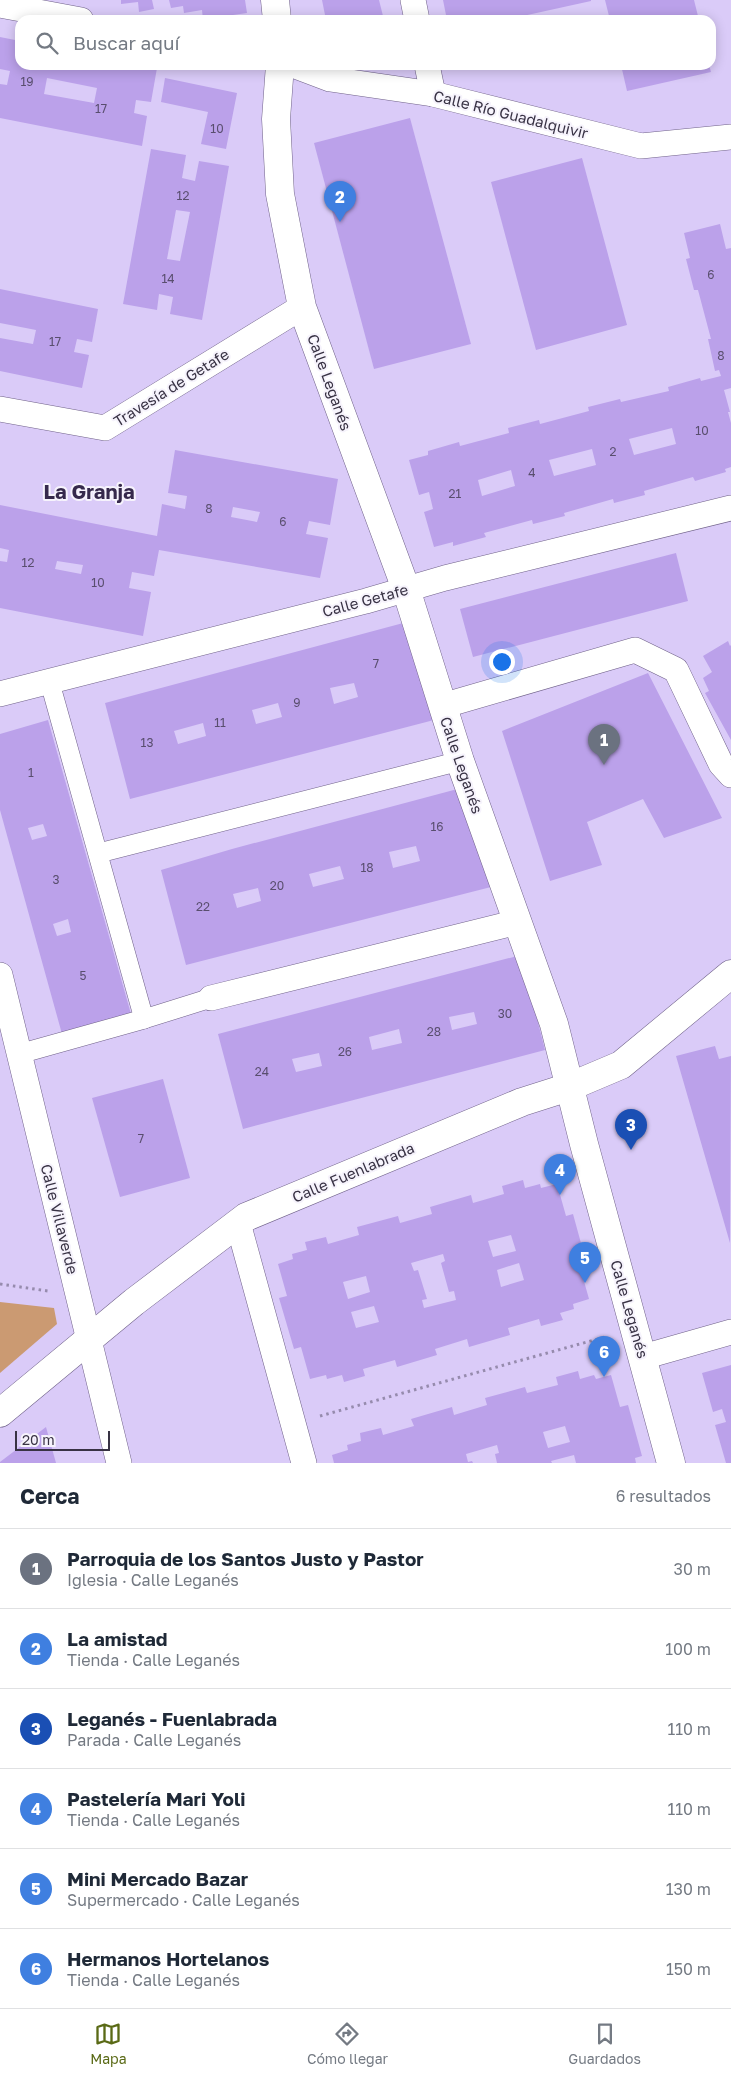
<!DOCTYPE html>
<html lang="es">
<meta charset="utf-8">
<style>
:root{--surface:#fff;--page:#f6f6f7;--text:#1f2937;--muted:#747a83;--line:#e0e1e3;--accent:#5a6a16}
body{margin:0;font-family:"Golos Text",sans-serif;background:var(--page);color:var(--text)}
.scale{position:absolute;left:15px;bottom:12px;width:95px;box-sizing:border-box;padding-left:5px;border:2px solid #383244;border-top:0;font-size:14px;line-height:18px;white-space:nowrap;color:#383244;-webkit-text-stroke:4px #f6f3fc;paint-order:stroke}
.you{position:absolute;left:501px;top:661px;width:18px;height:18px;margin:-12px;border:4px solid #fff;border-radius:50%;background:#1a73e8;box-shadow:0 0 0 8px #1a73e833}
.badge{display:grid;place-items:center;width:32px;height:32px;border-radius:50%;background:var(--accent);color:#fff;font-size:16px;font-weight:700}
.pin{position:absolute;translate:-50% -41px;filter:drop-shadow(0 1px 2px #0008)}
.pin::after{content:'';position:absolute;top:26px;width:18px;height:15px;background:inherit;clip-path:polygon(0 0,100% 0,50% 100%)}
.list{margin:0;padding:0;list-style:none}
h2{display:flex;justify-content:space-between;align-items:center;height:65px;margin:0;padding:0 20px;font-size:21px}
h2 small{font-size:16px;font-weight:400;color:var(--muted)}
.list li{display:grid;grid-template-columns:32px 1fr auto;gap:15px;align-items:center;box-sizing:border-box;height:80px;padding:0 20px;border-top:1px solid var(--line)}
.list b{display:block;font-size:19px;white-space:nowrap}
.list p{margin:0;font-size:16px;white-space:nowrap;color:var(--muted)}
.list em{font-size:16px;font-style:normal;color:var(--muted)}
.icon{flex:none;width:28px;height:28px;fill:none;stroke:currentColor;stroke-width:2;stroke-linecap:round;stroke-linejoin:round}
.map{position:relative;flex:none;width:731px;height:1463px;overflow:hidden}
.search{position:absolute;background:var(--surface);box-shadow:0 2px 12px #0003;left:15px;right:15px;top:15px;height:55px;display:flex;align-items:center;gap:12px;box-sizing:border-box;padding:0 18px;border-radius:15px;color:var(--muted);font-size:19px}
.sheet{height:545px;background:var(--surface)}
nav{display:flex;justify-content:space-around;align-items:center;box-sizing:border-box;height:70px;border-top:1px solid var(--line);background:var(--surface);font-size:14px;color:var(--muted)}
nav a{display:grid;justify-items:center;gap:2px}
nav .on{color:var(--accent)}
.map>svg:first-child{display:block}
</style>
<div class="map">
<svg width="731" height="1463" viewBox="0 0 731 1463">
<rect width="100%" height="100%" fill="#dacbf8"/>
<!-- green -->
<path fill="#cb9a72" d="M 0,1302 L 54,1308 L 57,1324 L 0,1373 Z"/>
<!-- building -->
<g fill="#bba1ea" fill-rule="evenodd">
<path d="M 121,0 L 152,0 L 154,9 L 139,12 L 138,2 L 121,4 Z"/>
<path d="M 169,0 L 245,0 L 247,13 L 226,16 L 226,20 L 203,20 L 202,10 L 184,13 L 183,6 L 171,8 Z"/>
<path d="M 322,0 L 379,0 L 384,20 L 326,20 Z"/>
<path d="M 443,0 L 591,0 L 591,1 L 505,20 L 447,20 Z"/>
<path d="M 605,0 L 694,0 L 699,20 L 610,20 Z"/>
<path d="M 0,37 L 20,41 L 20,65 L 141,65 L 157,68 L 151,102 L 136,100 L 134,113 L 147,116 L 142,146 L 0,118 L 0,84 L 7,85 L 10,71 L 0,69 ZM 47,78 L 97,88 L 94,103 L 44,94 Z"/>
<path d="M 621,65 L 709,65 L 711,72 L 627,91 Z"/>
<path d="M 165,78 L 237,93 L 226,149 L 201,144 L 208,112 L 161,102 Z"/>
<path d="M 410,118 L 471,344 L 374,369 L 314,143 Z"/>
<path d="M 151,149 L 186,155 L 182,178 L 195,181 L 199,161 L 229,166 L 202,320 L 170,314 L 173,297 L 159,294 L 157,310 L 123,304 ZM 176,210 L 190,212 L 180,261 L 167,259 Z"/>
<path d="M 582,158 L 627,325 L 536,350 L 491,182 Z"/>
<path d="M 720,224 L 726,249 L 731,248 L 731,388 L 724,390 L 730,412 L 728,412 L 731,423 L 731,467 L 725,469 L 726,472 L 695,481 L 693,477 L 644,491 L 645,495 L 614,503 L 613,499 L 564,513 L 565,516 L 533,524 L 532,520 L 484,533 L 486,537 L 453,546 L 453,542 L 434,547 L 424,512 L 433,509 L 429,492 L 419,495 L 409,460 L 428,455 L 428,451 L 459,442 L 460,446 L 509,433 L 508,428 L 539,420 L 540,424 L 589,411 L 588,407 L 620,399 L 621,402 L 669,391 L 668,387 L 700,378 L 701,381 L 721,376 L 719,370 L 715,371 L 708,339 L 711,339 L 698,290 L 694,290 L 686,259 L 690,258 L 684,233 ZM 672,428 L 676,444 L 634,455 L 629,439 ZM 592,449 L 596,465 L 554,476 L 549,460 ZM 511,470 L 515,486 L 482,496 L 478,480 Z"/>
<path d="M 0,289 L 98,309 L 92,342 L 77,339 L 74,352 L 89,355 L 82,388 L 0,371 L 0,338 L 33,344 L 36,330 L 0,323 Z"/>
<path d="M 175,450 L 338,479 L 330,525 L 309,521 L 306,534 L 328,538 L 320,578 L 159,550 L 154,576 L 132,572 L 129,588 L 151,592 L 143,636 L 0,608 L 0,561 L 7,562 L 9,550 L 0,548 L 0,505 L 157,536 L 162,504 L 185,509 L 187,496 L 168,493 ZM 233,507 L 260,512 L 257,522 L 231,517 ZM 57,561 L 83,565 L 81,574 L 55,569 Z"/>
<path d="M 676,553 L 688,601 L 473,657 L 460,609 Z"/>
<path d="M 407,622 L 434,720 L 130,799 L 105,703 ZM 354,683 L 358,697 L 334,704 L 330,688 ZM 278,703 L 282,717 L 256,724 L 252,710 ZM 203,723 L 206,736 L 178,744 L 174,731 Z"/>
<path d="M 728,641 L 730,646 L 731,645 L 731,740 L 705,693 L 709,691 L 703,678 L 712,672 L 703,656 Z"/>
<path d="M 648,673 L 722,818 L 664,838 L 643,799 L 587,822 L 602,865 L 550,881 L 502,731 Z"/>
<path d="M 48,720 L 131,1014 L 62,1034 L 0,810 L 0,734 ZM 43,824 L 47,836 L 32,840 L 28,828 ZM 68,919 L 71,932 L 57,936 L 53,924 Z"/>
<path d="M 465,787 L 491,887 L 186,965 L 161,870 L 232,849 ZM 416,846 L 420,861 L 393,868 L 389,852 ZM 340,866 L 344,879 L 313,887 L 309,874 ZM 258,888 L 261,901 L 237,908 L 233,894 Z"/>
<path d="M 521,955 L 545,1050 L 243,1129 L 218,1034 ZM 474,1012 L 477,1024 L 452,1030 L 449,1017 ZM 399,1029 L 402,1043 L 372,1050 L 369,1037 ZM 319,1053 L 322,1066 L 296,1072 L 292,1059 Z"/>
<path d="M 715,1046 L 719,1059 L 731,1056 L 730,1243 L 676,1056 Z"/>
<path d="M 163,1079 L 190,1178 L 120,1197 L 92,1098 Z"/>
<path d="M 523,1180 L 525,1188 L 540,1184 L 541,1188 L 557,1184 L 566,1216 L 573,1214 L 587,1265 L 580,1267 L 589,1299 L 573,1304 L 574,1309 L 560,1313 L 563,1320 L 541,1326 L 539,1319 L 508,1328 L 510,1335 L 469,1347 L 467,1339 L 435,1349 L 437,1355 L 397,1367 L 395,1360 L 363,1369 L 365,1376 L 344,1382 L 342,1375 L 327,1379 L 326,1375 L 310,1379 L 301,1347 L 294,1349 L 279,1298 L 287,1296 L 278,1264 L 293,1259 L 292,1254 L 307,1250 L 305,1242 L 326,1237 L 328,1244 L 359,1235 L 357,1227 L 398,1216 L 400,1223 L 432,1214 L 430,1207 L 471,1195 L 473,1203 L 504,1194 L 502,1186 ZM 511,1235 L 516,1251 L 493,1257 L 488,1241 ZM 443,1254 L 445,1261 L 441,1263 L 449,1292 L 454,1291 L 456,1300 L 424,1308 L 422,1300 L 427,1299 L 418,1270 L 414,1271 L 411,1263 ZM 519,1263 L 524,1280 L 501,1287 L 497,1270 ZM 366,1276 L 370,1292 L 348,1299 L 343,1282 ZM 374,1306 L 379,1322 L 356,1328 L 351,1312 Z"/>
<path d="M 731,1365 L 731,1463 L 726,1463 L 715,1425 L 726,1422 L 722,1409 L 713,1412 L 702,1373 Z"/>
<path d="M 578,1371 L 580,1379 L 594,1375 L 596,1379 L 611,1375 L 620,1407 L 628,1405 L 642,1456 L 635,1458 L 636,1463 L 576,1463 L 574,1455 L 551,1461 L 552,1463 L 497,1463 L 495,1454 L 499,1453 L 497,1445 L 466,1454 L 468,1462 L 472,1461 L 473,1463 L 334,1463 L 332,1455 L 348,1450 L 347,1445 L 361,1441 L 360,1433 L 381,1428 L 383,1435 L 414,1426 L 411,1419 L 452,1407 L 454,1415 L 487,1405 L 485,1398 L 525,1387 L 527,1393 L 558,1385 L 556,1377 ZM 565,1426 L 570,1442 L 548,1448 L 543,1432 Z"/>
<path d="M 46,1427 L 56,1463 L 0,1463 L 0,1462 Z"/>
</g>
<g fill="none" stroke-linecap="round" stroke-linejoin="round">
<!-- pedestrian casing -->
<g stroke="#706289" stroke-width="20">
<g id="pedestrian">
<path d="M 50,683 L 144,1019 L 211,998"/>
<path d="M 99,853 L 460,761"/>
<path d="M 19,1054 L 144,1019"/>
</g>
</g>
<!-- minor casing -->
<g stroke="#706289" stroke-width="26">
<g id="minor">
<path d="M 413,0 L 417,20"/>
<path d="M 0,5 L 81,20"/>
<path d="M 293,65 L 330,79 L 433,94 L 641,146 L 731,137"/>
<path d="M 427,65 L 433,94"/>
<path d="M 0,409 L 105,428 L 302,307"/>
<path d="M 0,694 L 366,601 L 445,578 L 731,508"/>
<path d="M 442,706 L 635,650 L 676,670 L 721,764 L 731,775"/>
<path d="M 0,975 L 119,1463"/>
<path d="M 211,998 L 518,922"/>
<path d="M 238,1223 L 304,1463"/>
<path d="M 643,1357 L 731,1332"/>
</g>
</g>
<!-- tertiary casing -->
<g stroke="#706289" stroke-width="29">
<g id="tertiary">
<path d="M 275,0 L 277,20"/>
<path d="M 280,65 L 276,119 L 280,194 L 302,307 L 406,589 L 460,761 L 554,1024 L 584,1144 L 671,1463"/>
<path d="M 0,1413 L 134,1302 L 246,1217 L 522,1102 L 569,1087 L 621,1065 L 731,974"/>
</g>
</g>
<!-- path -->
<g stroke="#968bad" stroke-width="3" stroke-dasharray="2.5 4" stroke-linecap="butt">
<path d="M 0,1284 L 48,1291"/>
<path d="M 320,1416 L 605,1337"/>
</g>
<!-- pedestrian -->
<use href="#pedestrian" stroke="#fff" stroke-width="19"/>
<!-- minor -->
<use href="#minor" stroke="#fff" stroke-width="25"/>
<!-- tertiary -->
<use href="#tertiary" stroke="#fff" stroke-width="28"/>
</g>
<g text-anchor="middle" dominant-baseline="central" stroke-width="4" stroke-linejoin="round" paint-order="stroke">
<!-- number labels -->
<g font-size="12" fill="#594e6e">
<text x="27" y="81">19</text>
<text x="101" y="108">17</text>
<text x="217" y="128">10</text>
<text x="183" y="195">12</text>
<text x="711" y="274">6</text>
<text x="168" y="278">14</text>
<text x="55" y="341">17</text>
<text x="721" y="355">8</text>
<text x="702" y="430">10</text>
<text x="613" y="451">2</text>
<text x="532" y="472">4</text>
<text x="455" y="493">21</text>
<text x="209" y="508">8</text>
<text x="283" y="521">6</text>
<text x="28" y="562">12</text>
<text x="98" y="582">10</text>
<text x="376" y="663">7</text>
<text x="297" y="702">9</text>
<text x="220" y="722">11</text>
<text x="147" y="742">13</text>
<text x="31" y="772">1</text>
<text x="437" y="826">16</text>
<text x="367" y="867">18</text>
<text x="56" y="879">3</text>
<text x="277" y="885">20</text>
<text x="203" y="906">22</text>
<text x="83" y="975">5</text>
<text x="505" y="1013">30</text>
<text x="434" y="1031">28</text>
<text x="345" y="1051">26</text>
<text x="262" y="1071">24</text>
<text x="141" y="1138">7</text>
</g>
<!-- street labels -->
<g font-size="15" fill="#383244" stroke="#f6f3fc">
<text transform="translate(511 114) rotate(14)">Calle Río Guadalquivir</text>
<text transform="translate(330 382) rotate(70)">Calle Leganés</text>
<text transform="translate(171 387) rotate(-32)">Travesía de Getafe</text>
<text transform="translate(365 600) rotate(-15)">Calle Getafe</text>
<text transform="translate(462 765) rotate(71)">Calle Leganés</text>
<text transform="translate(353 1172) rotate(-23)">Calle Fuenlabrada</text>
<text transform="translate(60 1219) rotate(76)">Calle Villaverde</text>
<text transform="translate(630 1309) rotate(74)">Calle Leganés</text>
</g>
<!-- district labels -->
<g font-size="20" font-weight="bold" fill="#36294c" stroke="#f6f3fc">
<text x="89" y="491">La Granja</text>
</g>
</g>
</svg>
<div class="scale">20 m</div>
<div class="you"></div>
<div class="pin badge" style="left:604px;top:765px;background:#6b7280">1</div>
<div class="pin badge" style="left:340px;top:222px;background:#3f7fe0">2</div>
<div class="pin badge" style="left:631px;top:1150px;background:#1a4fb4">3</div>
<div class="pin badge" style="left:560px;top:1195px;background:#3f7fe0">4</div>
<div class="pin badge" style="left:585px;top:1283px;background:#3f7fe0">5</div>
<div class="pin badge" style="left:604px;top:1377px;background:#3f7fe0">6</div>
<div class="search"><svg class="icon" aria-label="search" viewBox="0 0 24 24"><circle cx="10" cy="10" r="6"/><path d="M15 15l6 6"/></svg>Buscar aquí</div>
</div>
<section class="sheet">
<h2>Cerca<small>6 resultados</small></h2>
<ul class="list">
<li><span class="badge" style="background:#6b7280">1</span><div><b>Parroquia de los Santos Justo y Pastor</b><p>Iglesia · Calle Leganés</p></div><em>30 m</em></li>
<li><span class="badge" style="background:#3f7fe0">2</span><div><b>La amistad</b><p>Tienda · Calle Leganés</p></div><em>100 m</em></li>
<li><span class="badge" style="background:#1a4fb4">3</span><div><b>Leganés - Fuenlabrada</b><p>Parada · Calle Leganés</p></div><em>110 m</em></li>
<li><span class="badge" style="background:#3f7fe0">4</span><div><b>Pastelería Mari Yoli</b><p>Tienda · Calle Leganés</p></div><em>110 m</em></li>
<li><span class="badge" style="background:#3f7fe0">5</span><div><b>Mini Mercado Bazar</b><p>Supermercado · Calle Leganés</p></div><em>130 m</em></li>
<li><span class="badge" style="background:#3f7fe0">6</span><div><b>Hermanos Hortelanos</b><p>Tienda · Calle Leganés</p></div><em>150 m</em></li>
</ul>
</section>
<nav>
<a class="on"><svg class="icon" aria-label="map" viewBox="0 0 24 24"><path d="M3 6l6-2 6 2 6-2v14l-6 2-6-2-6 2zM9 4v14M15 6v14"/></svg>Mapa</a>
<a><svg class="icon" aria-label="directions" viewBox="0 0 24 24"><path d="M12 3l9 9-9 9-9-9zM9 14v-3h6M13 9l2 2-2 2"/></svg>Cómo llegar</a>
<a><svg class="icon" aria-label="saved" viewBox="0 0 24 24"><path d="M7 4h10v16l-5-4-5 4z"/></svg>Guardados</a>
</nav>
